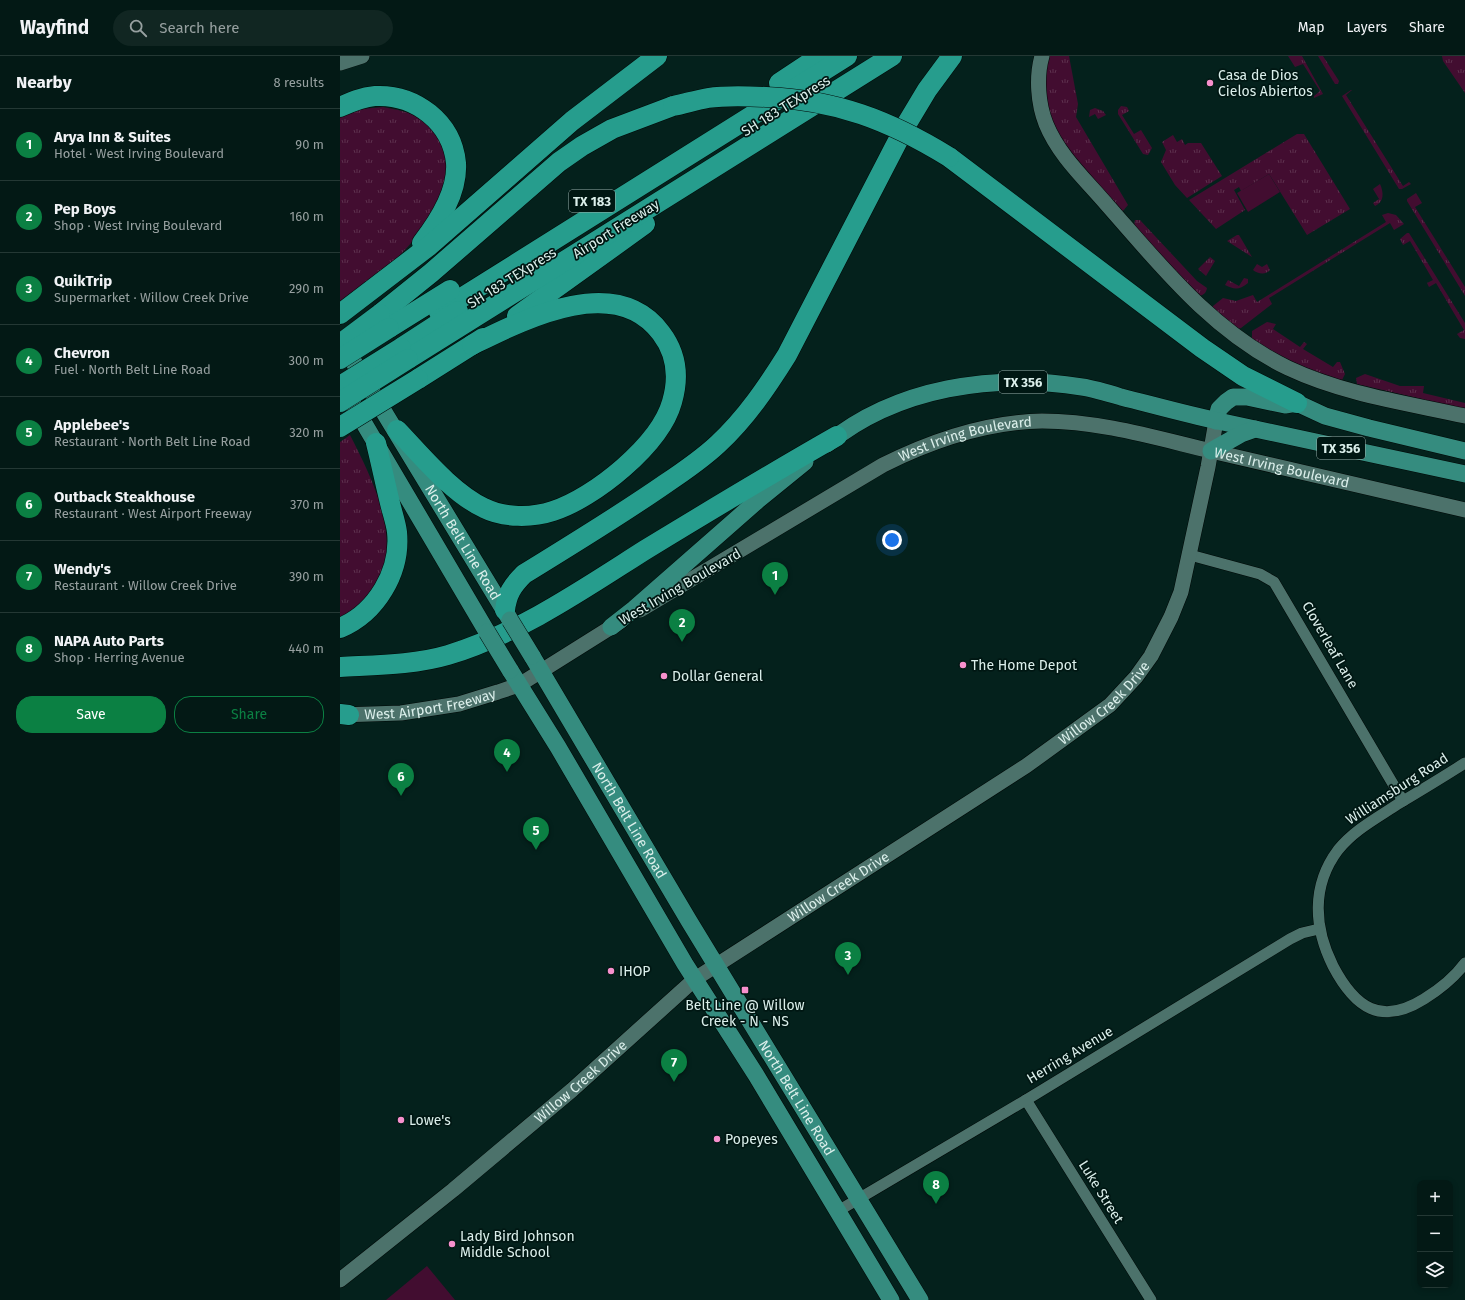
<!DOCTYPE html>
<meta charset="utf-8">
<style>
:root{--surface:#031915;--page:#112622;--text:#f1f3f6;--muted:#97a0a0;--line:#243834;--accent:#0b8043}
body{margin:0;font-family:"Fira Sans",sans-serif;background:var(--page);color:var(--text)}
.controls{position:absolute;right:12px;bottom:12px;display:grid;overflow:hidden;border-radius:8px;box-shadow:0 2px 6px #0003}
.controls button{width:36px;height:36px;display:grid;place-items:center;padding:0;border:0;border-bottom:1px solid var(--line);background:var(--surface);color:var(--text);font:20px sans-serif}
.you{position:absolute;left:552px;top:484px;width:14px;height:14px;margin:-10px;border:3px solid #fff;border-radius:50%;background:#1a73e8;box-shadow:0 0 0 6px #1a73e833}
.badge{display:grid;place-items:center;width:26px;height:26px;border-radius:50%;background:var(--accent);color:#fff;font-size:13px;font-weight:700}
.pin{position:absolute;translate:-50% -33px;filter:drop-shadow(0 1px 2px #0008)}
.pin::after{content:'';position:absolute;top:21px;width:14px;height:12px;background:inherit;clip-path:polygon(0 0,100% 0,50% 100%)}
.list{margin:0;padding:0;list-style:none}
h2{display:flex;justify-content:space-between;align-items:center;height:52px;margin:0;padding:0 16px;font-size:17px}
h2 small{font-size:13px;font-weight:400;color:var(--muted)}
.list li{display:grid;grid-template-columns:26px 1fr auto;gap:12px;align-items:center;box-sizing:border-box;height:72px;padding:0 16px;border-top:1px solid var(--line)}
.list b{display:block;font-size:15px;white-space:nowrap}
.list p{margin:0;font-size:13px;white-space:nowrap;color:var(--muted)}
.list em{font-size:13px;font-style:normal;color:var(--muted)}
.actions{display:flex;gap:8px;padding:12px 16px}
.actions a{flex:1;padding:9px 0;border:1px solid var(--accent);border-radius:16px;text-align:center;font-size:14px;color:var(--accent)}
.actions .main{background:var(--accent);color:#fff}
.icon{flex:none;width:22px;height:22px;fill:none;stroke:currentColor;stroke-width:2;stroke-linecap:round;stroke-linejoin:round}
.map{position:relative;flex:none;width:1125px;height:1244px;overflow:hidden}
header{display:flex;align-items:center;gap:24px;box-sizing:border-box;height:56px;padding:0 20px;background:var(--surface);border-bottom:1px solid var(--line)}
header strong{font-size:19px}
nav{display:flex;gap:22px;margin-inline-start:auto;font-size:14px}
.search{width:280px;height:36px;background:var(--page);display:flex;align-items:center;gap:10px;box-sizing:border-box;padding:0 14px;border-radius:22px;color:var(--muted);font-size:15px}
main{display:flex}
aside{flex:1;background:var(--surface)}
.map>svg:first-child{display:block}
</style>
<header>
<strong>Wayfind</strong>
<div class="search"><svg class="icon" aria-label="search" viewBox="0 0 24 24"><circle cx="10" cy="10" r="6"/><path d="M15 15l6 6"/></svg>Search here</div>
<nav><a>Map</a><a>Layers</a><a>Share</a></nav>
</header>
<main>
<aside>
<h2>Nearby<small>8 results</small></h2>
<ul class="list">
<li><span class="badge">1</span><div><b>Arya Inn &amp; Suites</b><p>Hotel · West Irving Boulevard</p></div><em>90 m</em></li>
<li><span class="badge">2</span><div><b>Pep Boys</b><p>Shop · West Irving Boulevard</p></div><em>160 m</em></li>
<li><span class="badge">3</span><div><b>QuikTrip</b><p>Supermarket · Willow Creek Drive</p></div><em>290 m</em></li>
<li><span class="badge">4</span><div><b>Chevron</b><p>Fuel · North Belt Line Road</p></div><em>300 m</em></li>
<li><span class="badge">5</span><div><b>Applebee's</b><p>Restaurant · North Belt Line Road</p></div><em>320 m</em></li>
<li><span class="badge">6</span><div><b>Outback Steakhouse</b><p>Restaurant · West Airport Freeway</p></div><em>370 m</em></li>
<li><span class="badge">7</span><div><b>Wendy's</b><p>Restaurant · Willow Creek Drive</p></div><em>390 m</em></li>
<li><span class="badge">8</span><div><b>NAPA Auto Parts</b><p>Shop · Herring Avenue</p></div><em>440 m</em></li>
</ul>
<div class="actions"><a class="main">Save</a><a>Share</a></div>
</aside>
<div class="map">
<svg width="1125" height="1244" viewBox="0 0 1125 1244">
<defs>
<pattern id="grass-tufts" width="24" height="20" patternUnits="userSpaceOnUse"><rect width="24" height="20" fill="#420d30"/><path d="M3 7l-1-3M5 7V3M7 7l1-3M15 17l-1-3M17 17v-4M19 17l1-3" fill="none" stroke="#5d314e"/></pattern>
</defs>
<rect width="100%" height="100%" fill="#04211c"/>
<!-- grass -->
<g fill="url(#grass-tufts)">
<path d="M 706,0 L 729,0 L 738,48 L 736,61 L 788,149 L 782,156 L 716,81 L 703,36 Z"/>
<path d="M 948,0 L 962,0 L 983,38 L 974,42 L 974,40 L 980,35 L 963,8 L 955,11 Z"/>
<path d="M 978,0 L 983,0 L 999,25 L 998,28 L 995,28 Z"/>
<path d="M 1102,0 L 1125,0 L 1125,37 L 1103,5 Z"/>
<path d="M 1011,34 L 1012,34 L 1006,39 L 1063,130 L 1069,126 L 1071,128 L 1062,133 L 1059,133 L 1002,40 Z"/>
<path d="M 781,50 L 787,51 L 789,55 L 782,59 L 794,78 L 801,74 L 812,92 L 808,99 L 803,98 L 778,58 L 778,54 Z"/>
<path d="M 43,51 C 70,56 89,60 101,88 C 121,132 80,181 50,209 C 35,224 16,236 0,249 L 0,60 L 22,53 Z"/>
<path d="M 755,52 L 763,55 L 766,59 L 758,63 L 755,58 L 749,61 L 750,54 Z"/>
<path d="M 957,78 L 964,78 L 1010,153 L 967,179 L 929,118 L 901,135 L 899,131 L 894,134 L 905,154 L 876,173 L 849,144 Z"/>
<path d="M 833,79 L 837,86 L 842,83 L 845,89 L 848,87 L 861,87 L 882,120 L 847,142 L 835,129 L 821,106 L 826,94 L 822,86 Z"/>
<path d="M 1040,128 C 1044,137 1044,146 1035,150 L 1033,147 L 1039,143 L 1033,133 Z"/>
<path d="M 1076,137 L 1082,147 L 1075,151 L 1125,231 L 1125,240 L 1067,145 L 1067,143 Z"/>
<path d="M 1048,157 L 1056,159 L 1064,168 L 1054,174 L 1050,167 L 929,242 L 932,248 L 901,272 L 898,273 L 873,253 L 873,250 L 883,242 L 896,245 L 913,239 L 917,246 L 1046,166 L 1042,159 Z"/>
<path d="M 795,164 L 800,164 L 857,225 L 867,232 C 866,237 864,239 859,240 L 794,170 Z"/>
<path d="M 1067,177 L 1069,177 L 1125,267 L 1125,283 L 1120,282 L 1117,278 L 1124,274 L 1096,227 L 1089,231 L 1087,227 L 1093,224 L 1070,185 L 1063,189 L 1060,183 Z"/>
<path d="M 897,179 L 899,179 L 912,201 L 887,185 Z"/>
<path d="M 870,201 L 875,205 L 866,220 L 858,213 Z"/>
<path d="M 917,208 L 922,211 L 927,208 L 930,214 C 926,219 918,218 913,214 Z"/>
<path d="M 904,222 L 908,223 L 908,227 C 899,234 895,234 885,229 L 888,224 L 899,230 Z"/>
<path d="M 927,266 L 936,268 L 933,273 L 960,291 L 964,286 L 967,288 L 963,293 L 993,311 L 997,306 L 1000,306 L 1005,318 L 1002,324 C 983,323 928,294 912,283 L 912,275 Z"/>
<path d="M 1025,318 L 1060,330 L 1084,330 L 1083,337 L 1125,347 L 1125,353 L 1017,328 L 1016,322 Z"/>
<path d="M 10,379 C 35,428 69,495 27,545 C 21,553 8,559 0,565 L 0,386 Z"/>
</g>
<!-- pitch -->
<g fill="#420d30">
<path d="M 929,118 L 940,136 L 908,156 L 897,137 Z"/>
<path d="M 87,1210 L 115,1244 L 46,1244 Z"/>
</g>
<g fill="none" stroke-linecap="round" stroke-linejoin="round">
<!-- street casing -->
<g stroke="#000907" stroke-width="12">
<g id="street">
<path d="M 850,499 L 920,518 L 934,526 L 1063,745"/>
<path d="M 1125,707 C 1103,721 1080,735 1058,748 C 1037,762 1014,774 998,794 C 971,830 974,872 993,910 C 1015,952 1041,970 1084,943 C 1100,933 1114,922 1125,907"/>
<path d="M 686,1044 L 811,1244"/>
<path d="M 498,1155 L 686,1044 L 950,883 L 962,877 L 979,873"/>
</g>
</g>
<!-- secondary casing -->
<g stroke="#000907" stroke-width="16">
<g id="secondary">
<path d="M 702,0 C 696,21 698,48 706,68 C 719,100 746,124 768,150 C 821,210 873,276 948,312 C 1003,338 1066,347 1125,360"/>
<path d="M 0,7 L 22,0"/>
<path id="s1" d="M 300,554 L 543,409 C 593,384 646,366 702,365 C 760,365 816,382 871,395 C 956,415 1041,434 1125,454"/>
<path id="s2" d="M 0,659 L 61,657 L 119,648 L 158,636 L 179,629 L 281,565"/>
<path id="s3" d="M 0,1224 L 113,1134 L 232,1034 L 355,923 L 686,710 L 770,649 L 796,621 L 811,600 L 831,561 L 841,536 L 868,411 L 876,365"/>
</g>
</g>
<!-- primary casing -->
<g stroke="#000907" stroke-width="18">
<g id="primary">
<path id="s4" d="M 2,287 L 169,562"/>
<path d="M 2,330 L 147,576"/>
<path d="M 876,365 L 879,353 L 886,346 L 893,341 L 907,341 L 945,349 L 957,347 L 985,360 L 1029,372 L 1125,395"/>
<path d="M 487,388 C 557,331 654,317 742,331 C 755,333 768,337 781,341 C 813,349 845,358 878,365 C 960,383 1043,400 1125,418"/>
<path d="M 871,395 L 901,378 L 915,373"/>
<path d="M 271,571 L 294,553 L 417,445 L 465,406"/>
<path id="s5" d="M 192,600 L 349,865 L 580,1244"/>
<path d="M 170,614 L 218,691 L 345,908 L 416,1019 L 551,1244"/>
</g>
</g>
<!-- highway casing -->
<g stroke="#000907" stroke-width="21">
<g id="highway">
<path d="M 439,27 L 480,0"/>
<path d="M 0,51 C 11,46 22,41 35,40 C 75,38 112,66 116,107 C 118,136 99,165 82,187"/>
<path d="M 609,101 L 862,292 L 903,320 L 957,347"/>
<path d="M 99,256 L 507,0"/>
<path d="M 0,258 L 89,190 L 232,65 L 317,0"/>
<path d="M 40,258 L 91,217 L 219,106 L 242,90 L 272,73 L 333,50"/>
<path d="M 177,260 L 305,168"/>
<path d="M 49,272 L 110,234"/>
<path d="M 61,292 L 118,255"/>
<path d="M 68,303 L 552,0"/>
<path d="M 78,323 L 143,282"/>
<path d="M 57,374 C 82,400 112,437 144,452 C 164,462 192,462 213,455 C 254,442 320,389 332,346 C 339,322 337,298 321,277 C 276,216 185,263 132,289"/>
<path d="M 165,554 C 167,538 172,530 184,518 C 231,489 279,460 325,428 C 343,416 362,403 378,388 C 406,362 427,331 447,299 L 566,69 L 587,34 L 612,0"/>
<path d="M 0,572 C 36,557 61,516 57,476 C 56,467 52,456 50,447 C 45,427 41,407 36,387"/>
<path d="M 0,611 C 35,609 74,609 108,599 C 180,577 242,534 305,494 C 369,455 432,417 497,380"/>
<path d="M 0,658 L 9,659"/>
</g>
</g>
<!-- street -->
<use href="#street" stroke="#4c726b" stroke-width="11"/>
<!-- secondary -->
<use href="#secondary" stroke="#4c726b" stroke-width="15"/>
<!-- primary -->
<use href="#primary" stroke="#358c7f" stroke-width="17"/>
<!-- highway -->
<use href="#highway" stroke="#269d8d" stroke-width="20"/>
<!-- primary-bridge casing -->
<g stroke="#000907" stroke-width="18" stroke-linecap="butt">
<g id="primary-bridge">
<path d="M 170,564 L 192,600"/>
<path d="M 147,576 L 170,614"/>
</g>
</g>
<!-- highway-bridge casing -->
<g stroke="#000907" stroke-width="21" stroke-linecap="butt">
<g id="highway-bridge">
<path d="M 333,50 C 344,48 356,44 368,42 C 387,39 407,40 426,41 C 496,44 549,64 609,101"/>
<path d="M 0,288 L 40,258"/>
<path d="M 0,303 L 49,272"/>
<path d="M 0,330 L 61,292"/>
<path d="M 0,346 L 68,303"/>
<path d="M 0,371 L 78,323"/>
</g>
</g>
<!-- primary-bridge -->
<use href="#primary-bridge" stroke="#358c7f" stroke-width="17"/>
<!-- highway-bridge -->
<use href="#highway-bridge" stroke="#269d8d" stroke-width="20"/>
</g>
<!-- markers -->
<g fill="#f790cd" stroke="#001713" stroke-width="1.5">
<circle cx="870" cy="27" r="4"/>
<circle cx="623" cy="609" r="4"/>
<circle cx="324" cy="620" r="4"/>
<circle cx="271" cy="915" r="4"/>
<rect x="401" y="930" width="8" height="8" rx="2"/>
<circle cx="61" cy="1064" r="4"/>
<circle cx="377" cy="1083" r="4"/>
<circle cx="112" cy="1188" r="4"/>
</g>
<g text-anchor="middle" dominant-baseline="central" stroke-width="3.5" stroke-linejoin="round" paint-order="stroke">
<!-- shield labels -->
<g fill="#001713" stroke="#99aeaa" stroke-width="1">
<rect x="229" y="134" width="46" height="22" rx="3"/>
<rect x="659" y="315" width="48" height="22" rx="3"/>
<rect x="977" y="381" width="48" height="22" rx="3"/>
</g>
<g font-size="13" font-weight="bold" fill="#dbefeb">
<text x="252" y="145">TX 183</text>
<text x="683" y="326">TX 356</text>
<text x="1001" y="392">TX 356</text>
</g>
<!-- poi labels -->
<g font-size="14" fill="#dbefeb" stroke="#001713" text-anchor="start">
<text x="878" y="19">Casa de Dios<tspan x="878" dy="16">Cielos Abiertos</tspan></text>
<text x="631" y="609">The Home Depot</text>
<text x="332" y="620">Dollar General</text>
<text x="279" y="915">IHOP</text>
<text x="405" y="949" text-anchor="middle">Belt Line @ Willow<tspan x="405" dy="16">Creek - N - NS</tspan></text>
<text x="69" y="1064">Lowe's</text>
<text x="385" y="1083">Popeyes</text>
<text x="120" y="1180">Lady Bird Johnson<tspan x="120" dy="16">Middle School</tspan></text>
</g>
<!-- street labels -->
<g font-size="14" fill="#dbefeb" stroke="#001713">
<text transform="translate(446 50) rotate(-32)">SH 183 TEXpress</text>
<text transform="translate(276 173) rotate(-32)">Airport Freeway</text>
<text transform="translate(172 222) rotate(-32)">SH 183 TEXpress</text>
<text stroke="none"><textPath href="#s1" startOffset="370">West Irving Boulevard</textPath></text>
<text stroke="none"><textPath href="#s1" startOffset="694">West Irving Boulevard</textPath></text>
<text stroke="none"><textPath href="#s4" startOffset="233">North Belt Line Road</textPath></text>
<text transform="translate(340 531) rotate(-30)">West Irving Boulevard</text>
<text transform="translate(990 589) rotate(60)">Cloverleaf Lane</text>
<text stroke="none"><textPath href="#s3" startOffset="960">Willow Creek Drive</textPath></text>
<text stroke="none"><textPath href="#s2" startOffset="91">West Airport Freeway</textPath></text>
<text transform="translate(1057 733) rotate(-33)">Williamsburg Road</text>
<text stroke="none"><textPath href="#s5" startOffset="191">North Belt Line Road</textPath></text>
<text stroke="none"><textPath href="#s3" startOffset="636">Willow Creek Drive</textPath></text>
<text transform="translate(730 999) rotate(-31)">Herring Avenue</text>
<text stroke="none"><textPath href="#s3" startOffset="312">Willow Creek Drive</textPath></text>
<text stroke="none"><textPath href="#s5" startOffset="515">North Belt Line Road</textPath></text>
<text transform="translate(761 1136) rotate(58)">Luke Street</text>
</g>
</g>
</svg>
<div class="controls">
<button>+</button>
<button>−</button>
<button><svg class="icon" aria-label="layers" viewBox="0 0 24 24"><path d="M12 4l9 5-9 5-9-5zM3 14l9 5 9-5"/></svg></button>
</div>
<div class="you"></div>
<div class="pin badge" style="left:435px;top:539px">1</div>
<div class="pin badge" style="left:342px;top:586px">2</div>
<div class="pin badge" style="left:508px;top:919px">3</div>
<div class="pin badge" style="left:167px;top:716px">4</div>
<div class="pin badge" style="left:196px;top:794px">5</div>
<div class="pin badge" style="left:61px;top:740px">6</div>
<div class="pin badge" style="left:334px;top:1026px">7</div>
<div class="pin badge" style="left:596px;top:1148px">8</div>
</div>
</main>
